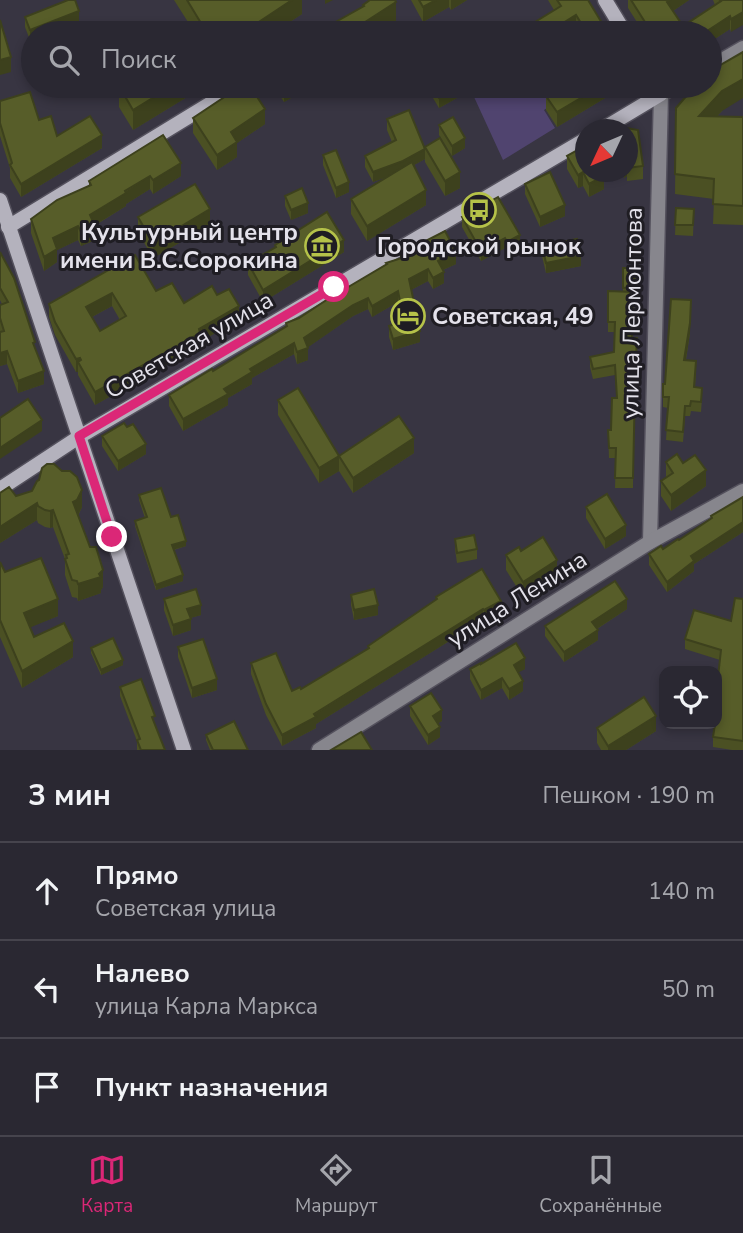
<!DOCTYPE html>
<html lang="ru">
<meta charset="utf-8">
<style>
:root{--surface:#2a2832;--page:#36343e;--text:#f1f3f6;--muted:#a5a6ac;--line:#46444d;--accent:#db2777}
body{margin:0;font-family:"Nunito Sans",sans-serif;background:var(--page);color:var(--text)}
.controls{position:absolute;right:21px;bottom:21px;display:grid;overflow:hidden;border-radius:14px;box-shadow:0 4px 10px #0003}
.controls button{width:63px;height:63px;display:grid;place-items:center;padding:0;border:0;border-bottom:2px solid var(--line);background:var(--surface);color:var(--text);font:35px sans-serif}
.compass{position:absolute;left:575px;top:119px;width:63px;height:63px;border-radius:50%;background:var(--surface);box-shadow:0 4px 10px #0003;rotate:226deg}
.stop{position:absolute;width:21px;height:21px;margin:-16px;border:5px solid #db2777;border-radius:50%;background:#fff}
.stop.end{background:#db2777;border-color:#fff;box-shadow:0 2px 7px #0008}
.list{margin:0;padding:0;list-style:none}
h2{display:flex;justify-content:space-between;align-items:center;height:91px;margin:0;padding:0 28px;font-size:30px}
h2 small{font-size:23px;font-weight:400;color:var(--muted)}
.list li{display:grid;grid-template-columns:46px 1fr auto;gap:21px;align-items:center;box-sizing:border-box;height:98px;padding:0 28px;border-top:2px solid var(--line)}
.list b{display:block;font-size:26px;white-space:nowrap}
.list p{margin:0;font-size:23px;white-space:nowrap;color:var(--muted)}
.list em{font-size:23px;font-style:normal;color:var(--muted)}
.icon{flex:none;width:38px;height:38px;fill:none;stroke:currentColor;stroke-width:2;stroke-linecap:round;stroke-linejoin:round}
.map{position:relative;flex:none;width:743px;height:750px;overflow:hidden}
.search{position:absolute;background:var(--surface);box-shadow:0 4px 10px #0003;left:21px;right:21px;top:21px;height:77px;display:flex;align-items:center;gap:18px;box-sizing:border-box;padding:0 24px;border-radius:38px;color:var(--muted);font-size:26px}
.sheet{height:385px;background:var(--surface)}
nav{display:flex;justify-content:space-around;align-items:center;box-sizing:border-box;height:98px;border-top:2px solid var(--line);background:var(--surface);font-size:19px;color:var(--muted)}
nav a{display:grid;justify-items:center;gap:4px}
nav .on{color:var(--accent)}
.map>svg:first-child{display:block}
</style>
<div class="map">
<svg width="743" height="750" viewBox="0 0 743 750">
<rect width="100%" height="100%" fill="#383542"/>
<!-- green -->
<path fill="#50446f" d="M 469,86 L 556,86 L 563,98 L 544,110 L 555,128 L 503,160 Z"/>
<g fill="none" stroke-linecap="round" stroke-linejoin="round">
<!-- street casing -->
<g stroke="#54515d" stroke-width="17">
<g id="street">
<path d="M 710,67 L 743,48"/>
<path d="M 650,542 L 661,94 L 676,86"/>
<path d="M 319,750 L 650,542 L 743,491"/>
</g>
</g>
<!-- secondary casing -->
<g stroke="#54515d" stroke-width="17">
<g id="secondary">
<path d="M 605,0 L 625,33"/>
<path d="M 601,130 L 661,94 L 656,86"/>
<path d="M 0,200 L 184,750"/>
<path d="M 8,227 L 239,86"/>
<path d="M 0,489 L 79,437 L 586,139"/>
</g>
</g>
<!-- street -->
<use href="#street" stroke="#87868d" stroke-width="14"/>
<!-- secondary -->
<use href="#secondary" stroke="#b4b2bd" stroke-width="14"/>
</g>
<!-- wall -->
<g fill="#4b5023" fill-rule="evenodd">
<path d="M 174,0 L 302,0 L 302,14 L 273,33 L 195,33 Z"/>
<path d="M 411,0 L 467,0 L 451,10 L 449,7 L 423,22 Z"/>
<path d="M 548,0 L 588,0 L 608,33 L 578,33 L 576,30 L 571,33 L 535,33 L 535,22 L 554,10 Z"/>
<path d="M 628,0 L 689,0 L 673,11 L 683,26 L 715,5 L 713,0 L 743,0 L 731,32 L 730,29 L 710,42 L 710,33 L 644,33 L 628,8 Z"/>
<path d="M 25,17 L 79,21 L 30,40 L 25,27 Z"/>
<path d="M 119,86 L 205,86 L 133,130 L 119,107 Z"/>
<path d="M 274,86 L 312,86 L 284,102 Z"/>
<path d="M 430,86 L 466,86 L 466,93 L 439,108 L 430,93 Z"/>
<path d="M 559,86 L 625,86 L 557,127 L 546,110 L 546,96 L 560,87 Z"/>
<path d="M 0,101 L 39,120 L 57,136 L 102,148 L 21,197 L 10,178 L 10,168 L 0,136 Z"/>
<path d="M 676,108 L 722,111 L 717,116 L 743,117 L 743,225 L 713,224 L 714,199 L 675,194 Z"/>
<path d="M 193,118 L 265,124 L 237,143 L 237,157 L 217,170 L 193,133 Z"/>
<path d="M 387,119 L 425,149 L 425,147 L 460,188 L 445,196 L 425,162 L 425,159 L 414,165 L 426,205 L 367,241 L 351,214 L 351,199 L 386,177 L 373,182 L 365,167 L 365,156 L 392,142 L 387,130 Z"/>
<path d="M 439,125 L 465,148 L 452,156 L 439,135 Z"/>
<path d="M 627,130 L 643,166 L 643,179 L 627,181 L 627,176 L 624,178 L 624,172 L 627,172 Z"/>
<path d="M 163,135 L 181,176 L 153,194 L 150,189 L 126,204 L 126,206 L 94,226 L 95,240 L 81,246 L 78,240 L 57,250 L 57,262 L 44,271 L 31,233 L 31,219 L 89,186 L 89,181 Z"/>
<path d="M 323,155 L 349,192 L 336,198 L 323,165 Z"/>
<path d="M 567,156 L 585,172 L 607,172 L 604,174 L 604,189 L 589,197 L 583,186 L 578,188 L 567,169 Z"/>
<path d="M 525,184 L 565,216 L 540,227 L 525,194 Z"/>
<path d="M 285,196 L 308,213 L 291,220 L 285,206 Z"/>
<path d="M 676,208 L 694,209 L 693,236 L 675,235 Z"/>
<path d="M 138,217 L 210,225 L 153,258 L 138,232 Z"/>
<path d="M 462,217 L 520,245 L 507,252 L 505,248 L 481,261 L 462,227 Z"/>
<path d="M 275,245 L 344,252 L 263,302 L 248,275 L 248,263 L 275,248 Z"/>
<path d="M 542,246 L 581,266 L 546,273 L 542,256 Z"/>
<path d="M 0,252 L 35,347 L 44,384 L 18,393 L 7,364 L 0,366 L 0,305 L 2,304 L 0,300 Z"/>
<path d="M 400,254 L 456,264 L 443,270 L 444,283 L 433,289 L 428,281 L 411,290 L 420,342 L 393,350 L 389,337 L 389,326 L 402,322 L 398,302 L 372,317 L 368,309 L 353,316 L 308,347 L 308,360 L 297,364 L 294,354 L 252,378 L 252,384 L 228,398 L 228,405 L 183,431 L 169,406 L 169,395 L 213,371 L 286,326 L 286,323 L 299,318 L 400,259 Z"/>
<path d="M 135,255 L 156,291 L 184,303 L 217,295 L 239,319 L 200,342 L 200,346 L 95,405 L 78,375 L 78,372 L 76,372 L 55,335 L 49,317 L 49,304 ZM 112,306 L 120,320 L 100,331 L 92,317 Z"/>
<path d="M 623,268 L 634,268 L 635,293 L 633,293 L 632,338 L 637,349 L 636,368 L 634,368 L 633,488 L 615,488 L 616,458 L 609,458 L 608,430 L 611,430 L 617,398 L 615,375 L 593,379 L 590,367 L 590,357 L 614,352 L 615,332 L 608,332 L 608,291 L 623,291 Z"/>
<path d="M 690,333 L 686,360 L 696,371 L 695,387 L 702,398 L 701,412 L 691,411 L 690,416 L 685,416 L 683,442 L 666,440 L 668,408 L 663,407 L 663,384 L 665,384 Z"/>
<path d="M 278,400 L 339,456 L 414,453 L 353,493 L 339,471 L 319,483 L 278,415 Z"/>
<path d="M 127,427 L 146,454 L 118,471 L 102,446 L 102,436 Z"/>
<path d="M 666,462 L 683,463 L 706,486 L 671,511 L 661,496 L 661,481 L 666,478 Z"/>
<path d="M 0,493 L 16,496 L 82,507 L 78,516 L 103,587 L 101,590 L 101,593 L 78,601 L 77,598 L 72,597 L 65,575 L 65,559 L 53,527 L 50,528 L 45,527 L 38,523 L 37,520 L 0,543 Z"/>
<path d="M 139,495 L 171,517 L 186,546 L 174,550 L 183,581 L 156,590 L 135,526 L 135,521 L 145,518 L 139,500 Z"/>
<path d="M 743,497 L 743,532 L 694,564 L 694,571 L 667,592 L 649,565 L 649,554 L 663,549 L 679,540 L 711,519 L 711,516 Z"/>
<path d="M 586,507 L 626,536 L 605,549 L 586,518 Z"/>
<path d="M 455,539 L 477,549 L 477,559 L 457,563 L 455,549 Z"/>
<path d="M 521,551 L 557,575 L 523,597 L 506,570 L 506,555 Z"/>
<path d="M 0,562 L 5,572 L 58,616 L 30,627 L 34,637 L 73,657 L 22,688 L 0,637 Z"/>
<path d="M 351,595 L 378,615 L 354,620 L 351,605 Z"/>
<path d="M 436,597 L 501,612 L 484,622 L 483,620 L 316,724 L 316,728 L 282,746 L 266,715 L 251,674 L 251,663 L 292,691 L 301,689 L 368,649 L 368,646 L 436,600 Z"/>
<path d="M 164,599 L 201,615 L 190,618 L 191,630 L 173,636 L 164,610 Z"/>
<path d="M 743,599 L 743,750 L 732,750 L 713,747 L 713,737 L 717,724 L 717,686 L 720,660 L 685,649 L 685,639 L 731,621 Z"/>
<path d="M 627,609 L 597,629 L 598,640 L 564,662 L 545,636 L 545,626 Z"/>
<path d="M 178,647 L 217,690 L 192,698 L 178,657 Z"/>
<path d="M 91,648 L 123,665 L 101,675 L 91,653 Z"/>
<path d="M 481,664 L 525,669 L 518,672 L 523,691 L 509,700 L 502,688 L 481,700 L 470,679 L 470,669 Z"/>
<path d="M 120,687 L 155,725 L 165,750 L 137,750 L 137,741 L 120,696 Z"/>
<path d="M 410,706 L 442,721 L 438,723 L 440,737 L 428,745 L 410,716 Z"/>
<path d="M 597,728 L 656,731 L 626,750 L 601,750 L 597,743 Z"/>
<path d="M 206,735 L 248,750 L 210,750 L 206,740 Z"/>
</g>
<!-- shaded-wall -->
<g fill="#3d411d">
<path d="M 292,0 L 302,0 L 302,14 L 273,33 L 242,33 Z"/>
<path d="M 325,0 L 333,0 L 325,4 Z"/>
<path d="M 436,0 L 449,0 L 449,7 L 423,22 L 423,7 Z"/>
<path d="M 451,0 L 467,0 L 451,10 Z"/>
<path d="M 670,0 L 689,0 L 667,15 L 667,2 Z"/>
<path d="M 396,2 L 396,23 L 380,33 L 362,33 L 362,24 Z"/>
<path d="M 79,11 L 79,21 L 48,33 L 33,33 L 33,39 L 30,40 L 30,30 Z"/>
<path d="M 743,12 L 743,25 L 731,32 L 731,19 Z"/>
<path d="M 576,15 L 576,30 L 571,33 L 547,33 Z"/>
<path d="M 730,16 L 730,29 L 710,42 L 710,33 L 704,33 Z"/>
<path d="M 11,57 L 11,72 L 0,75 L 0,60 Z"/>
<path d="M 743,79 L 743,98 L 722,111 L 699,135 L 699,116 L 722,91 Z"/>
<path d="M 172,86 L 205,86 L 133,130 L 133,110 Z"/>
<path d="M 284,86 L 312,86 L 284,102 Z"/>
<path d="M 379,86 L 389,86 L 379,92 Z"/>
<path d="M 460,86 L 466,86 L 466,93 L 439,108 L 439,98 Z"/>
<path d="M 601,86 L 625,86 L 557,127 L 557,112 Z"/>
<path d="M 265,109 L 265,124 L 237,143 L 237,157 L 217,170 L 217,155 L 231,132 Z"/>
<path d="M 102,135 L 102,148 L 21,197 L 21,184 Z"/>
<path d="M 465,138 L 465,148 L 452,156 L 452,146 Z"/>
<path d="M 425,149 L 425,159 L 403,171 L 373,182 L 373,172 Z"/>
<path d="M 181,163 L 181,176 L 153,194 L 153,180 Z"/>
<path d="M 460,172 L 460,188 L 445,196 L 445,181 Z"/>
<path d="M 583,172 L 583,186 L 578,188 L 578,175 Z"/>
<path d="M 599,172 L 607,172 L 599,178 L 604,176 L 604,189 L 589,197 L 589,184 Z"/>
<path d="M 624,172 L 627,172 L 627,176 L 624,178 Z"/>
<path d="M 150,176 L 150,189 L 126,204 L 126,206 L 90,228 L 90,215 Z"/>
<path d="M 349,182 L 349,192 L 336,198 L 336,188 Z"/>
<path d="M 426,190 L 426,205 L 367,241 L 367,226 Z"/>
<path d="M 308,203 L 308,213 L 291,220 L 291,210 Z"/>
<path d="M 565,205 L 565,216 L 540,227 L 540,217 Z"/>
<path d="M 210,209 L 210,225 L 153,258 L 153,243 Z"/>
<path d="M 78,226 L 78,240 L 57,250 L 57,262 L 44,271 L 44,257 L 53,238 Z"/>
<path d="M 95,226 L 95,240 L 81,246 L 81,232 Z"/>
<path d="M 520,235 L 520,245 L 507,252 L 507,242 Z"/>
<path d="M 505,238 L 505,248 L 481,261 L 481,251 Z"/>
<path d="M 344,240 L 344,252 L 263,302 L 263,290 Z"/>
<path d="M 456,252 L 456,264 L 438,272 L 438,261 Z"/>
<path d="M 581,256 L 581,266 L 546,273 L 546,263 Z"/>
<path d="M 428,269 L 428,281 L 409,291 L 409,279 Z"/>
<path d="M 444,272 L 444,283 L 433,289 L 433,278 Z"/>
<path d="M 398,291 L 398,302 L 372,317 L 372,306 Z"/>
<path d="M 112,293 L 112,306 L 86,320 L 86,307 Z"/>
<path d="M 368,298 L 368,309 L 353,316 L 304,350 L 304,338 L 353,305 Z"/>
<path d="M 691,300 L 690,333 L 684,371 L 684,360 Z"/>
<path d="M 239,306 L 239,319 L 200,342 L 200,346 L 95,405 L 95,392 Z"/>
<path d="M 420,331 L 420,342 L 393,350 L 393,339 Z"/>
<path d="M 294,343 L 294,354 L 252,378 L 252,384 L 228,398 L 228,405 L 183,431 L 183,419 L 250,369 Z"/>
<path d="M 308,348 L 308,360 L 297,364 L 297,352 Z"/>
<path d="M 7,351 L 7,364 L 0,366 L 0,353 Z"/>
<path d="M 80,358 L 80,365 L 78,362 L 78,372 L 76,372 L 76,359 Z"/>
<path d="M 44,371 L 44,384 L 18,393 L 18,381 Z"/>
<path d="M 42,420 L 42,431 L 0,459 L 0,448 Z"/>
<path d="M 414,438 L 414,453 L 353,493 L 353,478 Z"/>
<path d="M 146,444 L 146,454 L 118,471 L 118,461 Z"/>
<path d="M 339,456 L 339,471 L 319,483 L 319,468 Z"/>
<path d="M 706,470 L 706,486 L 671,511 L 671,495 Z"/>
<path d="M 82,490 L 82,507 L 77,517 L 73,502 Z"/>
<path d="M 37,503 L 37,520 L 0,543 L 0,527 Z"/>
<path d="M 53,510 L 53,527 L 50,528 L 50,511 Z"/>
<path d="M 743,521 L 743,532 L 694,564 L 694,571 L 667,592 L 667,582 L 691,556 Z"/>
<path d="M 626,525 L 626,536 L 605,549 L 605,539 Z"/>
<path d="M 186,541 L 186,546 L 172,550 L 172,545 Z"/>
<path d="M 557,560 L 557,575 L 523,597 L 523,582 Z"/>
<path d="M 103,570 L 103,587 L 101,590 L 101,593 L 78,601 L 78,584 L 99,574 Z"/>
<path d="M 183,575 L 183,581 L 156,590 L 156,585 Z"/>
<path d="M 58,599 L 58,616 L 24,630 L 24,613 Z"/>
<path d="M 627,599 L 627,609 L 592,632 L 592,622 Z"/>
<path d="M 501,601 L 501,612 L 484,622 L 484,610 Z"/>
<path d="M 201,605 L 201,615 L 187,619 L 187,609 Z"/>
<path d="M 378,605 L 378,615 L 354,620 L 354,610 Z"/>
<path d="M 483,609 L 483,620 L 316,724 L 316,728 L 282,746 L 282,735 Z"/>
<path d="M 191,619 L 191,630 L 173,636 L 173,625 Z"/>
<path d="M 598,630 L 598,640 L 564,662 L 564,652 Z"/>
<path d="M 73,641 L 73,657 L 22,688 L 22,671 Z"/>
<path d="M 525,658 L 525,669 L 514,675 L 514,665 Z"/>
<path d="M 123,660 L 123,665 L 101,675 L 101,670 Z"/>
<path d="M 502,678 L 502,688 L 481,700 L 481,690 Z"/>
<path d="M 217,679 L 217,690 L 192,698 L 192,688 Z"/>
<path d="M 523,681 L 523,691 L 509,700 L 509,689 Z"/>
<path d="M 442,710 L 442,721 L 433,726 L 433,716 Z"/>
<path d="M 656,716 L 656,731 L 626,750 L 608,750 L 608,746 Z"/>
<path d="M 440,727 L 440,737 L 428,745 L 428,735 Z"/>
</g>
<!-- building -->
<g fill="#575d29" stroke="#3d411d" stroke-width="2" fill-rule="evenodd">
<path d="M 68,0 L 75,0 L 79,11 L 30,30 L 25,17 Z"/>
<path d="M 187,0 L 292,0 L 242,33 L 206,33 L 207,33 Z"/>
<path d="M 370,0 L 395,0 L 396,2 L 362,24 L 368,33 L 316,33 L 364,6 L 363,5 Z"/>
<path d="M 419,0 L 436,0 L 423,7 Z"/>
<path d="M 557,0 L 588,0 L 608,33 L 587,33 L 576,15 L 547,33 L 542,33 L 535,22 L 561,6 Z"/>
<path d="M 631,0 L 670,0 L 667,2 L 683,26 L 721,1 L 720,0 L 743,0 L 743,12 L 731,19 L 730,16 L 704,33 L 652,33 Z"/>
<path d="M 0,20 L 11,57 L 0,60 Z"/>
<path d="M 743,52 L 743,79 L 722,91 L 699,116 L 743,117 L 743,206 L 713,204 L 714,179 L 675,174 L 676,108 L 695,86 L 710,86 L 710,71 Z"/>
<path d="M 119,86 L 172,86 L 133,110 Z"/>
<path d="M 241,86 L 250,86 L 265,109 L 231,132 L 237,142 L 217,155 L 193,118 Z"/>
<path d="M 432,86 L 460,86 L 439,98 Z"/>
<path d="M 563,86 L 601,86 L 557,112 L 546,96 Z"/>
<path d="M 30,92 L 39,120 L 51,116 L 57,136 L 90,116 L 102,135 L 21,184 L 10,165 L 12,163 L 0,123 L 0,101 Z"/>
<path d="M 409,110 L 425,149 L 403,161 L 373,172 L 365,156 L 396,140 L 387,119 Z"/>
<path d="M 453,117 L 465,138 L 452,146 L 439,125 Z"/>
<path d="M 621,127 L 638,130 L 643,166 L 627,168 L 627,130 L 618,130 Z"/>
<path d="M 163,135 L 181,163 L 153,180 L 150,176 L 125,191 L 126,193 L 90,215 L 95,226 L 81,232 L 78,226 L 53,238 L 57,249 L 44,257 L 31,219 L 57,200 L 91,185 L 89,181 Z"/>
<path d="M 440,138 L 460,172 L 445,181 L 425,147 Z"/>
<path d="M 585,146 L 585,172 L 602,172 L 604,176 L 589,184 L 583,172 L 578,175 L 567,156 Z"/>
<path d="M 336,150 L 349,182 L 336,188 L 323,155 Z"/>
<path d="M 412,162 L 426,190 L 367,226 L 351,199 Z"/>
<path d="M 550,172 L 565,205 L 540,217 L 525,184 Z"/>
<path d="M 195,184 L 210,209 L 153,243 L 138,217 Z"/>
<path d="M 302,188 L 308,203 L 291,210 L 285,196 Z"/>
<path d="M 498,197 L 520,235 L 507,242 L 505,238 L 481,251 L 462,217 Z"/>
<path d="M 676,208 L 694,209 L 693,225 L 675,225 Z"/>
<path d="M 327,212 L 344,240 L 263,290 L 248,263 L 276,247 L 275,245 Z"/>
<path d="M 445,231 L 456,252 L 438,261 L 444,272 L 433,278 L 428,269 L 409,279 L 420,331 L 393,339 L 389,326 L 404,321 L 398,291 L 372,306 L 368,298 L 353,305 L 304,338 L 308,348 L 297,352 L 294,343 L 250,369 L 252,372 L 224,389 L 228,394 L 183,419 L 169,395 L 212,369 L 213,371 L 287,326 L 286,323 L 299,318 L 328,299 L 387,264 L 386,263 L 402,258 L 400,254 Z"/>
<path d="M 577,239 L 581,256 L 546,263 L 542,246 Z"/>
<path d="M 0,252 L 14,278 L 35,342 L 33,343 L 44,371 L 18,381 L 7,351 L 0,353 L 0,332 L 4,331 L 0,318 L 0,305 L 8,302 L 0,288 Z"/>
<path d="M 135,255 L 156,291 L 172,283 L 184,303 L 212,286 L 217,295 L 229,289 L 239,306 L 199,329 L 200,333 L 95,392 L 78,362 L 81,360 L 80,358 L 76,359 L 55,322 L 49,304 ZM 112,293 L 126,316 L 100,331 L 86,307 Z"/>
<path d="M 623,268 L 634,268 L 635,287 L 623,288 Z"/>
<path d="M 608,291 L 633,292 L 632,338 L 637,338 L 636,358 L 633,358 L 635,385 L 633,478 L 615,478 L 616,448 L 609,448 L 608,430 L 611,430 L 612,398 L 617,398 L 615,365 L 593,369 L 590,357 L 614,352 L 615,322 L 608,322 Z"/>
<path d="M 671,299 L 691,300 L 690,323 L 684,360 L 696,361 L 694,387 L 702,388 L 701,402 L 691,401 L 690,406 L 685,406 L 683,432 L 666,430 L 669,397 L 663,397 L 663,384 L 665,384 Z"/>
<path d="M 298,388 L 339,456 L 319,468 L 278,400 Z"/>
<path d="M 28,399 L 42,420 L 0,448 L 0,418 Z"/>
<path d="M 399,416 L 414,438 L 353,478 L 339,456 Z"/>
<path d="M 124,423 L 127,427 L 133,424 L 146,444 L 118,461 L 102,436 Z"/>
<path d="M 677,454 L 683,463 L 695,455 L 706,470 L 671,495 L 661,481 L 673,473 L 666,462 Z"/>
<path d="M 47,464 L 54,464 L 62,471 L 70,471 L 77,477 L 82,490 L 77,500 L 73,502 L 90,547 L 96,547 L 103,570 L 99,574 L 101,577 L 78,584 L 77,581 L 72,580 L 65,559 L 67,558 L 66,555 L 69,554 L 53,510 L 50,511 L 45,510 L 38,506 L 37,503 L 0,527 L 0,493 L 9,487 L 16,496 L 32,491 L 37,481 L 39,480 L 42,468 Z"/>
<path d="M 161,488 L 171,517 L 178,515 L 186,541 L 172,545 L 183,575 L 156,585 L 135,521 L 147,517 L 139,495 Z"/>
<path d="M 607,494 L 626,525 L 605,539 L 586,507 Z"/>
<path d="M 743,497 L 743,522 L 691,556 L 694,561 L 667,582 L 649,554 L 661,546 L 663,549 L 678,539 L 679,540 L 712,518 L 711,516 Z"/>
<path d="M 474,535 L 477,549 L 457,553 L 455,539 Z"/>
<path d="M 543,537 L 557,560 L 523,582 L 506,555 L 519,547 L 521,551 Z"/>
<path d="M 41,558 L 58,599 L 24,613 L 34,637 L 64,623 L 73,641 L 22,671 L 0,620 L 0,562 L 5,572 Z"/>
<path d="M 482,569 L 501,601 L 484,610 L 483,609 L 314,714 L 316,717 L 282,735 L 266,704 L 251,663 L 276,653 L 292,691 L 300,687 L 301,689 L 369,648 L 368,646 L 437,599 L 436,597 Z"/>
<path d="M 615,581 L 627,599 L 592,622 L 598,630 L 564,652 L 545,626 Z"/>
<path d="M 196,589 L 201,605 L 187,609 L 191,619 L 173,625 L 164,599 Z"/>
<path d="M 374,589 L 378,605 L 354,610 L 351,595 Z"/>
<path d="M 735,598 L 743,599 L 743,741 L 713,737 L 715,724 L 717,724 L 717,686 L 721,650 L 685,639 L 694,610 L 731,621 Z"/>
<path d="M 113,638 L 123,660 L 101,670 L 91,648 Z"/>
<path d="M 203,639 L 217,679 L 192,688 L 178,647 Z"/>
<path d="M 516,643 L 525,658 L 514,665 L 523,681 L 509,689 L 502,678 L 481,690 L 470,669 L 481,663 L 481,664 Z"/>
<path d="M 141,679 L 155,716 L 152,717 L 165,750 L 141,750 L 137,740 L 140,739 L 120,687 Z"/>
<path d="M 431,693 L 442,710 L 433,716 L 440,727 L 428,735 L 410,706 Z"/>
<path d="M 644,697 L 656,716 L 608,746 L 597,728 Z"/>
<path d="M 234,721 L 248,750 L 213,750 L 206,735 Z"/>
<path d="M 361,732 L 372,750 L 331,750 Z"/>
</g>
<g fill="none" stroke-linecap="round" stroke-linejoin="round">
<!-- route -->
<path stroke="#db2777" stroke-width="9" d="M 112,537 L 79,436 L 334,287"/>
</g>
<!-- icons -->
<defs>
<g id="bus-ring" transform="scale(1.75)"><circle r="9.5" fill="#1f1d23" stroke="#b5c249" stroke-width="1.5"/><path d="M-5-6H5V4H4V6H2V4H-2V6H-4V4H-5ZM-3.5-4V0h7V-4ZM-3.5 1.2v1.5H-2V1.2ZM2 1.2v1.5H3.5V1.2Z" fill="#b5c249"/></g>
<g id="museum-ring" transform="scale(1.75)"><circle r="9.5" fill="#1f1d23" stroke="#b5c249" stroke-width="1.5"/><path d="M0-6L6-3V-2H-6V-3ZM-5-1h2V3h-2ZM-1-1h2V3h-2ZM3-1h2V3H3ZM-6 4H6V6H-6Z" fill="#b5c249"/></g>
<g id="hotel-ring" transform="scale(1.75)"><circle r="9.5" fill="#1f1d23" stroke="#b5c249" stroke-width="1.5"/><path d="M-6-4.5h1.5V1H6V5H4.5V3h-9V5H-6ZM-4 0a1.8 1.8 0 1 1 3.6 0ZM.5 0V-2.5h3Q6-2.5 6 0Z" fill="#b5c249"/></g>
</defs>
<g fill-rule="evenodd">
<use href="#bus-ring" x="479" y="210"/>
<use href="#museum-ring" x="322" y="246"/>
<use href="#hotel-ring" x="408" y="316"/>
</g>
<g text-anchor="middle" dominant-baseline="central" stroke-width="6" stroke-linejoin="round" paint-order="stroke">
<!-- poi labels -->
<g font-size="24" font-weight="bold" fill="#e4e2eb" stroke="#1f1d23" text-anchor="end">
<text x="298" y="232">Культурный центр<tspan x="298" dy="28">имени В.С.Сорокина</tspan></text>
<text x="479" y="246" text-anchor="middle">Городской рынок</text>
<text x="432" y="316" text-anchor="start">Советская, 49</text>
</g>
<!-- street labels -->
<g font-size="24" fill="#e4e2eb" stroke="#1f1d23">
<text transform="translate(632 313) rotate(-89)">улица Лермонтова</text>
<text transform="translate(189 345) rotate(-30)">Советская улица</text>
<text transform="translate(517 599) rotate(-32)">улица Ленина</text>
</g>
</g>
</svg>
<div class="controls">
<button><svg class="icon" aria-label="locate" viewBox="0 0 24 24"><circle cx="12" cy="12" r="6"/><path d="M12 2v4M12 18v4M2 12h4M18 12h4"/></svg></button>
</div>
<svg class="compass" viewBox="-18 -18 36 36"><path d="M0-13l5 13h-10z" fill="#e53935"/><path d="M0 13l5-13h-10z" fill="#a5a6ac"/></svg>
<div class="stop" style="left:334px;top:287px"></div>
<div class="stop end" style="left:112px;top:537px"></div>
<div class="search"><svg class="icon" aria-label="search" viewBox="0 0 24 24"><circle cx="10" cy="10" r="6"/><path d="M15 15l6 6"/></svg>Поиск</div>
</div>
<section class="sheet">
<h2>3 мин<small>Пешком · 190 m</small></h2>
<ul class="list">
<li><svg class="icon" aria-label="ahead" viewBox="0 0 24 24"><path d="M12 20V5M6 11l6-6 6 6"/></svg><div><b>Прямо</b><p>Советская улица</p></div><em>140 m</em></li>
<li><svg class="icon" aria-label="left" viewBox="0 0 24 24"><path d="M17 20v-9H6M10 6l-5 5 5 5"/></svg><div><b>Налево</b><p>улица Карла Маркса</p></div><em>50 m</em></li>
<li><svg class="icon" aria-label="arrive" viewBox="0 0 24 24"><path d="M6 21V4h12l-3 4 3 4H6"/></svg><div><b>Пункт назначения</b></div></li>
</ul>
</section>
<nav>
<a class="on"><svg class="icon" aria-label="map" viewBox="0 0 24 24"><path d="M3 6l6-2 6 2 6-2v14l-6 2-6-2-6 2zM9 4v14M15 6v14"/></svg>Карта</a>
<a><svg class="icon" aria-label="directions" viewBox="0 0 24 24"><path d="M12 3l9 9-9 9-9-9zM9 14v-3h6M13 9l2 2-2 2"/></svg>Маршрут</a>
<a><svg class="icon" aria-label="saved" viewBox="0 0 24 24"><path d="M7 4h10v16l-5-4-5 4z"/></svg>Сохранённые</a>
</nav>
